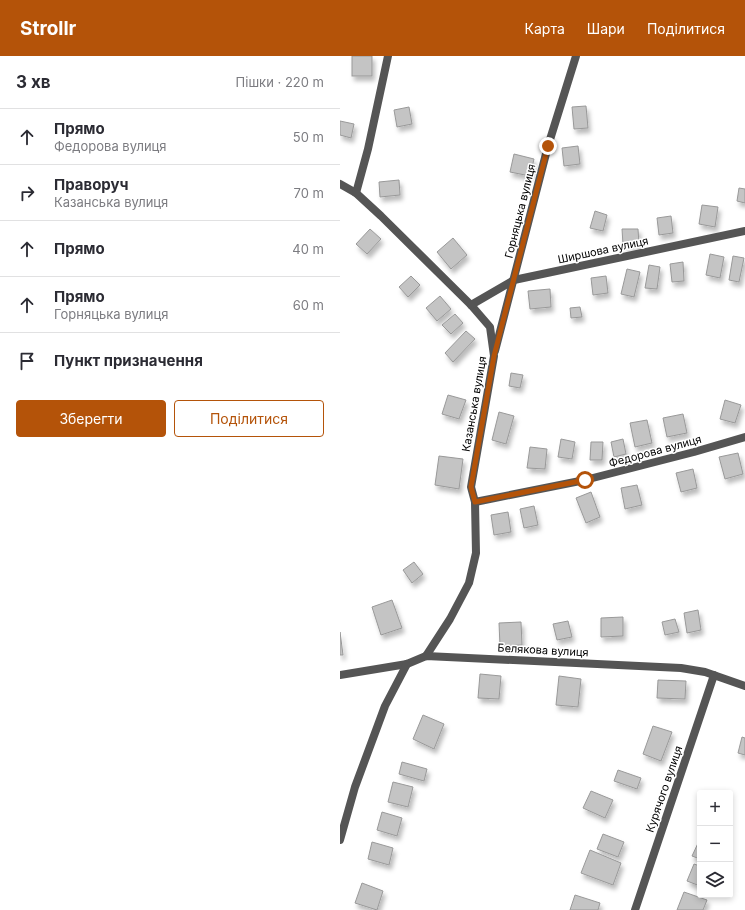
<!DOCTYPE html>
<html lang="uk">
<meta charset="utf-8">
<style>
:root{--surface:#fff;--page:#f7f7f7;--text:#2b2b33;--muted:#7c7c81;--line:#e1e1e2;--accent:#b45309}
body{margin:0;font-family:Inter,sans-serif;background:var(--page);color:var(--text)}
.controls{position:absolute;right:12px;bottom:12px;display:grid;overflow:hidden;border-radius:4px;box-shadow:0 2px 6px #0003}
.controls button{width:36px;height:36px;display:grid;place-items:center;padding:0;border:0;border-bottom:1px solid var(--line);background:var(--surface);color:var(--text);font:20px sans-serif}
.stop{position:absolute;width:12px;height:12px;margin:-9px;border:3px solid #b45309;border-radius:50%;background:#fff}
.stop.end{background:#b45309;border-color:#fff;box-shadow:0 1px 4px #0008}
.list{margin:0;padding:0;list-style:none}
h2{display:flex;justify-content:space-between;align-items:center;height:52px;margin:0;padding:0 16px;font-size:17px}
h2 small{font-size:13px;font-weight:400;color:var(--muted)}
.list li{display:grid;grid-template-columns:26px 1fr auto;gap:12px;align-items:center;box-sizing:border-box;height:56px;padding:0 16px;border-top:1px solid var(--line)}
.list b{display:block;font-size:15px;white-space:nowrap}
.list p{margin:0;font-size:13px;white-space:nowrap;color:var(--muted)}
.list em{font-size:13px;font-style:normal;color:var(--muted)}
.actions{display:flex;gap:8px;padding:12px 16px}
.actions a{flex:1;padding:9px 0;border:1px solid var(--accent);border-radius:4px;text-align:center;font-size:14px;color:var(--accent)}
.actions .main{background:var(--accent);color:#fff}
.icon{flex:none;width:22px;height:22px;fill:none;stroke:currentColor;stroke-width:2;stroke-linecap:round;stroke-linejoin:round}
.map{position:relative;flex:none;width:405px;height:854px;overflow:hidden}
header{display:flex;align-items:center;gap:24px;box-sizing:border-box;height:56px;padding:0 20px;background:var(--accent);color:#fff}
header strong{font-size:19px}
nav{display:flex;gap:22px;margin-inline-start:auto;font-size:14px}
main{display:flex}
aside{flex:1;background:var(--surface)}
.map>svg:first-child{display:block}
</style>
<header>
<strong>Strollr</strong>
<nav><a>Карта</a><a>Шари</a><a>Поділитися</a></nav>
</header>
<main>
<aside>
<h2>3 хв<small>Пішки · 220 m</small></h2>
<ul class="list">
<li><svg class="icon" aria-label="ahead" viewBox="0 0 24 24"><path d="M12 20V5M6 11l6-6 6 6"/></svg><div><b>Прямо</b><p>Федорова вулиця</p></div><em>50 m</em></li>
<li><svg class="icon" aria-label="right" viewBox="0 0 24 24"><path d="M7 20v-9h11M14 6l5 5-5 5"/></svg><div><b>Праворуч</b><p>Казанська вулиця</p></div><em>70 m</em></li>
<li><svg class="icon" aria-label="ahead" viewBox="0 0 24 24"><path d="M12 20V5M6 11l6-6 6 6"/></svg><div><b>Прямо</b></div><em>40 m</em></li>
<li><svg class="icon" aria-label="ahead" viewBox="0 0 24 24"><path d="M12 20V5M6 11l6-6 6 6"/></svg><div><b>Прямо</b><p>Горняцька вулиця</p></div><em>60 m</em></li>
<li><svg class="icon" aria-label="arrive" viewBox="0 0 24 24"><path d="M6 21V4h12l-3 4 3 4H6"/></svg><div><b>Пункт призначення</b></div></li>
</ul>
<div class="actions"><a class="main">Зберегти</a><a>Поділитися</a></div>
</aside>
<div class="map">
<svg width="405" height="854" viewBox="0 0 405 854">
<defs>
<filter id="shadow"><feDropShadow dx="2.5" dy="4.5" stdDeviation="2" flood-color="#0004"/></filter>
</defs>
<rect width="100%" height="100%" fill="#fff"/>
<!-- building -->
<g fill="#c4c4c4" stroke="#999" filter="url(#shadow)">
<rect x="12" y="0" width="20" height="20"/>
<path d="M 246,50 L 248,72 L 234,73 L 232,51 Z"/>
<path d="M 69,51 L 72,68 L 57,71 L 54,54 Z"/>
<path d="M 0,65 L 14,68 L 11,82 L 0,79 Z"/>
<path d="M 238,90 L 240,108 L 224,110 L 222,92 Z"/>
<path d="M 174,98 L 194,103 L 190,120 L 170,116 Z"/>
<path d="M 59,124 L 60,139 L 40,141 L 39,126 Z"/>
<path d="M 399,132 L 405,133 L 405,147 L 397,145 Z"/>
<path d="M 362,149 L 378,151 L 375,171 L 359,168 Z"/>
<path d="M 255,155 L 267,159 L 263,175 L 250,172 Z"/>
<path d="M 331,160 L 333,177 L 319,179 L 317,162 Z"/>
<path d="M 30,173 L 41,183 L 27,198 L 16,188 Z"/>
<path d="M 282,173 L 298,173 L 299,188 L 283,189 Z"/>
<path d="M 113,182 L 127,199 L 111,213 L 97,196 Z"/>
<path d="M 370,198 L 384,201 L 380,222 L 366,219 Z"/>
<path d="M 393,200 L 404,202 L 399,226 L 389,224 Z"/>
<path d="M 343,206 L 344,225 L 332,226 L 330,208 Z"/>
<path d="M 309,209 L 320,211 L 317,233 L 305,232 Z"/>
<path d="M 287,213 L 300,216 L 294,241 L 281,238 Z"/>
<path d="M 71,220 L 80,229 L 68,241 L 59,231 Z"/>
<path d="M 266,220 L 268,237 L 253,239 L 251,222 Z"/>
<path d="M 210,233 L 211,251 L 190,253 L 188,235 Z"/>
<path d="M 100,240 L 111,253 L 97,265 L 86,252 Z"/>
<path d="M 240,251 L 242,261 L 231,262 L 230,252 Z"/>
<path d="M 115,258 L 123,267 L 111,278 L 102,269 Z"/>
<path d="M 126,275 L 135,283 L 113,306 L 105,297 Z"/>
<path d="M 171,317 L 183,319 L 180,332 L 169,330 Z"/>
<path d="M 108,339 L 126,344 L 119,363 L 102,358 Z"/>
<path d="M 385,344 L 401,349 L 395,367 L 380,363 Z"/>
<path d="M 159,356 L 174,360 L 166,388 L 152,384 Z"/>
<path d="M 343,358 L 347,377 L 327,381 L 323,362 Z"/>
<path d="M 307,364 L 312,387 L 295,391 L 290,367 Z"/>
<path d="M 221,383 L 235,386 L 232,403 L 218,401 Z"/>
<path d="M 283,383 L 286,398 L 274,401 L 271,386 Z"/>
<path d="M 251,386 L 263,386 L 262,404 L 250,404 Z"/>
<path d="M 190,391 L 207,393 L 205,413 L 187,412 Z"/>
<path d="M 398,397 L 403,418 L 385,423 L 379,401 Z"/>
<path d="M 99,400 L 123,403 L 119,433 L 95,429 Z"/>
<path d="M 353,413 L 357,432 L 341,436 L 336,417 Z"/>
<path d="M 297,429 L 302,449 L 285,453 L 281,432 Z"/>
<path d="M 251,436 L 260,461 L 246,467 L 236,442 Z"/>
<path d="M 194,450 L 198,469 L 184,472 L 180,453 Z"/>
<path d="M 168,456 L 171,476 L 154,479 L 151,459 Z"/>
<path d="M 74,506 L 83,518 L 72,527 L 63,514 Z"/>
<path d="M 52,544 L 62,572 L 41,579 L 32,551 Z"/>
<path d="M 358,554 L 361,574 L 347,577 L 344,557 Z"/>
<path d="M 283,561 L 283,580 L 261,581 L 261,562 Z"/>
<path d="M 335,563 L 339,576 L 325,579 L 322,566 Z"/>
<path d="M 228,565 L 232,581 L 217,584 L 213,568 Z"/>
<path d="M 181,566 L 182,589 L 160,590 L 159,567 Z"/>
<path d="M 0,576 L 3,599 L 0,599 Z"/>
<path d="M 140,618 L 161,620 L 159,643 L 138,642 Z"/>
<path d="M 219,620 L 241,623 L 238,651 L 216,649 Z"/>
<path d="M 318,624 L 346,625 L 345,643 L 317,642 Z"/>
<path d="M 83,659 L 104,668 L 94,693 L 73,683 Z"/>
<path d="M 313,670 L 332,676 L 321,705 L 303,698 Z"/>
<path d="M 402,681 L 405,682 L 405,699 L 398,697 Z"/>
<path d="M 62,706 L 87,713 L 84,725 L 59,718 Z"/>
<path d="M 278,714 L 301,722 L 297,733 L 274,725 Z"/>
<path d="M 53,726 L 73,731 L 68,751 L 48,746 Z"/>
<path d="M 251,735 L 273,744 L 265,762 L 243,752 Z"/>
<path d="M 42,756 L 62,762 L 57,780 L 37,774 Z"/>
<path d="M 263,778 L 284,786 L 278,801 L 257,793 Z"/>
<path d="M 360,783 L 360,803 L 352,800 Z"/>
<path d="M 32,786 L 53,792 L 49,809 L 28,803 Z"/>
<path d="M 250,794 L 281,807 L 273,829 L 241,817 Z"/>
<path d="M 354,808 L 360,810 L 360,830 L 347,825 Z"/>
<path d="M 22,827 L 43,835 L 37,854 L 15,847 Z"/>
<path d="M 344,836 L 367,844 L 363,854 L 337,854 Z"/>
<path d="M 235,839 L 260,847 L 258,854 L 230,854 Z"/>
</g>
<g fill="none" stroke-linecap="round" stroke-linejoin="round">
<!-- minor -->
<g stroke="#555" stroke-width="8">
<path d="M 0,128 L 16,137 L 41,160 L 131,249 L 150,271 L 154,300 L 131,431 L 135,446 L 136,497 L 129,527 L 110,563 L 86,600"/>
<path d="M 16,137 L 28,93 L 48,0"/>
<path d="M 131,249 L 174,224 L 405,175"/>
<path d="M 155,295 L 208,90 L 236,0"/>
<path d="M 135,446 L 245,424 L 354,396 L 405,381"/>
<path d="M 0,619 L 67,608 L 86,600 L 341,612 L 365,616 L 405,630"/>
<path d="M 0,784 L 15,731 L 45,650 L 67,608"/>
<path d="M 295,854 L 374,619"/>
</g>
</g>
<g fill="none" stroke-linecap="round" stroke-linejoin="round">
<!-- route -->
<path stroke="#b45309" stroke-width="5" d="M 208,90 L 154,300 L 131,431 L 135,446 L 245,424"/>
</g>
<g text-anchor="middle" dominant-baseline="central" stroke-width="3" stroke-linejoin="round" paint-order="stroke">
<!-- street labels -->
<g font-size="11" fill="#000" stroke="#fff">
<text transform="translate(180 155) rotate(-76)">Горняцька вулиця</text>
<text transform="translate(263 194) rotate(-12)">Ширшова вулиця</text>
<text transform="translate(134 348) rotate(-80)">Казанська вулиця</text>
<text transform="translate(315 395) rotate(-15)">Федорова вулиця</text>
<text transform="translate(203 594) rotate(3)">Белякова вулиця</text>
<text transform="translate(324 733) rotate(-71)">Курячого вулиця</text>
</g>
</g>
</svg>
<div class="controls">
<button>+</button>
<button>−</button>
<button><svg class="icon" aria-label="layers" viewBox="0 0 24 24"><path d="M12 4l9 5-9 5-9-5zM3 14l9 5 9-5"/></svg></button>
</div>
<div class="stop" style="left:245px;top:424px"></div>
<div class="stop end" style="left:208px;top:90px"></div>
</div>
</main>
